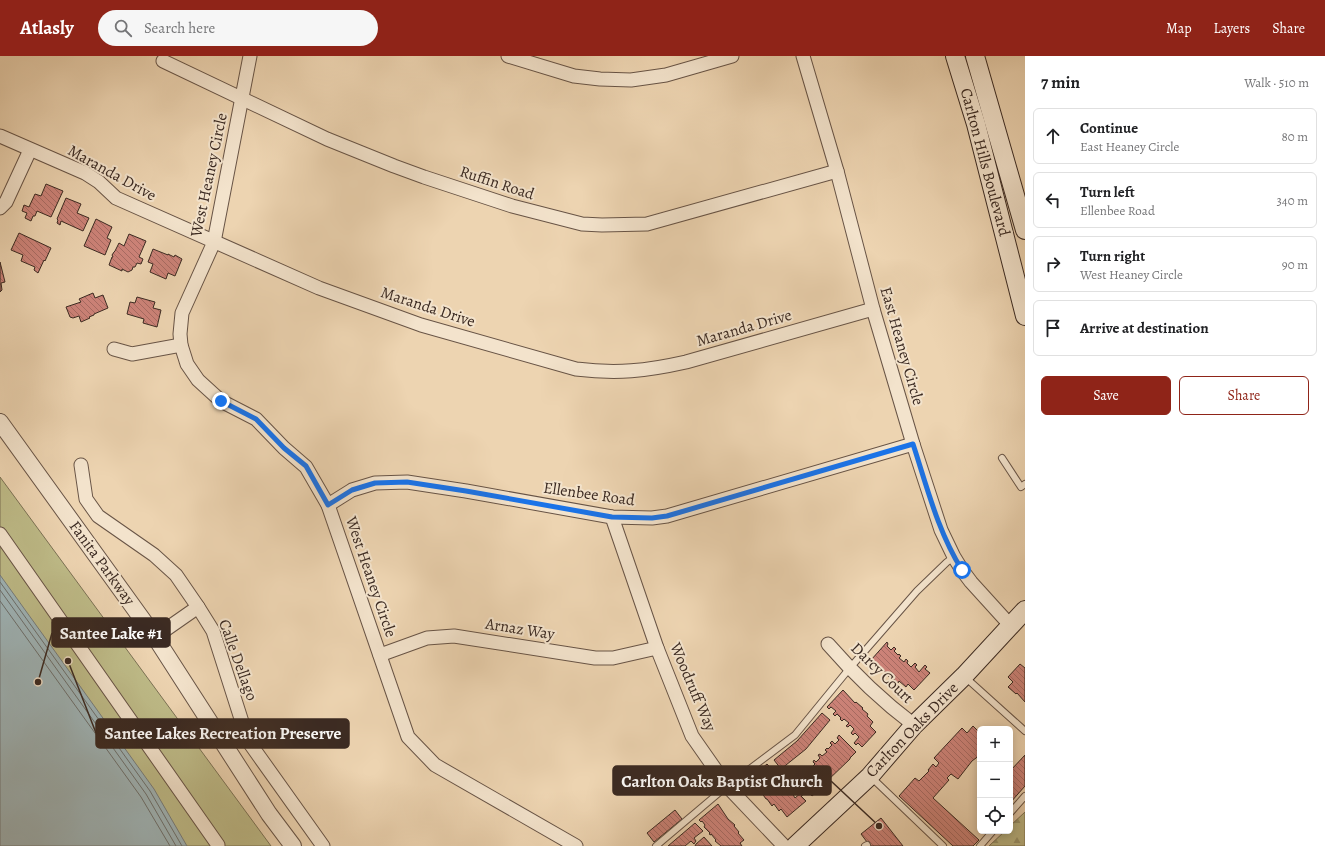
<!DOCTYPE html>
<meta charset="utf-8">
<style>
:root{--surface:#fff;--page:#f6f6f6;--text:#202124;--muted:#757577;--line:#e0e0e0;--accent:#8f2418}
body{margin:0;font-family:Alegreya,serif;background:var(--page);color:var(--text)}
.controls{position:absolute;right:12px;bottom:12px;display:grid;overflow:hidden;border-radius:6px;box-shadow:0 2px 10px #0003}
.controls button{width:36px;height:36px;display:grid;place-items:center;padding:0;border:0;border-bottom:1px solid var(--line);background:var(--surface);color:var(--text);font:20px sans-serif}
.stop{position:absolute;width:12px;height:12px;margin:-9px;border:3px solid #1a73e8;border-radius:50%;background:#fff}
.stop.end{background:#1a73e8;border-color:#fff;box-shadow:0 1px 4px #0008}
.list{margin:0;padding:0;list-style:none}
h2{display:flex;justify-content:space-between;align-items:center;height:52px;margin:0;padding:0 16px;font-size:17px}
h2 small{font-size:13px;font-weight:400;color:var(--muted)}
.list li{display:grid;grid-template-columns:26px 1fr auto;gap:12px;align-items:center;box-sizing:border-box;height:56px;margin:0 8px 8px;padding:0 8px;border:1px solid var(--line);border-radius:6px}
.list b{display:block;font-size:15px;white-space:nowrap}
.list p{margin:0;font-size:13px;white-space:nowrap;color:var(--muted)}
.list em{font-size:13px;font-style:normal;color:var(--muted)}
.actions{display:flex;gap:8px;padding:12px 16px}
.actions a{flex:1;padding:9px 0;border:1px solid var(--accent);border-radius:6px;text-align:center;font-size:14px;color:var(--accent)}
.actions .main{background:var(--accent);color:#fff}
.icon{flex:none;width:22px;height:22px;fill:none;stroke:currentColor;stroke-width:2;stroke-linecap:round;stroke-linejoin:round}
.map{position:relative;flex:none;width:1025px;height:790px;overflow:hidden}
header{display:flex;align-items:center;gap:24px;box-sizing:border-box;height:56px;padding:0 20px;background:var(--accent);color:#fff}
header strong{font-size:19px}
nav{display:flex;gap:22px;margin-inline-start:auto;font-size:14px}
.search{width:280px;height:36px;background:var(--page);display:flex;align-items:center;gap:10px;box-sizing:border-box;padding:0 14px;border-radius:22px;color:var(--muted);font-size:15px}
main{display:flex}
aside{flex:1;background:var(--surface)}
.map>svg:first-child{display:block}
</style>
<header>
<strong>Atlasly</strong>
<div class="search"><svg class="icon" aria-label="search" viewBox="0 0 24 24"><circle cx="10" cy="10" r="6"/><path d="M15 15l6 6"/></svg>Search here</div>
<nav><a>Map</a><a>Layers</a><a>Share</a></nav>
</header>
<main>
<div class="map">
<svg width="1025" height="790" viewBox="0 0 1025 790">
<defs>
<pattern id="forest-firs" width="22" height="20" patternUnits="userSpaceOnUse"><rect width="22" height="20" fill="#bebb88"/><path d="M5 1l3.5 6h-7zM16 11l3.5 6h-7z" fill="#9c986f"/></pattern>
<pattern id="building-back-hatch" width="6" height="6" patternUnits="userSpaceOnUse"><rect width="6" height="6" fill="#cd8379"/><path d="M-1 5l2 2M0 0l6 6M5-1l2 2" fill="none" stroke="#a86b63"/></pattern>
</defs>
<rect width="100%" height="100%" fill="#edd4b1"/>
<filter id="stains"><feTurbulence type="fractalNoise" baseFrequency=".005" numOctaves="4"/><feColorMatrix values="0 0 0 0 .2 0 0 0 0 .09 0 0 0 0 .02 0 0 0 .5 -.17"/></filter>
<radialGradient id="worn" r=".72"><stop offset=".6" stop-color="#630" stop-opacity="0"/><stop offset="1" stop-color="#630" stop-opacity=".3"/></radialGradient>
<!-- forest -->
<path fill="url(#forest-firs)" stroke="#7c7255" d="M 1025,756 L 1025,790 L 989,790 L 1005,775 L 1010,775 L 1010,770 Z"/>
<!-- park -->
<path fill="#bebb88" stroke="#7c7255" d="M 0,421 L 271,790 L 0,790 Z"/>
<!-- water -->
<path fill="#9fb5b8" stroke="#777d7c" d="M 0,519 L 154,733 L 187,790 L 0,790 Z"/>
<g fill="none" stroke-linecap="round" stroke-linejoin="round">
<!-- shore -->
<g stroke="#6d706d" stroke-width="1">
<path d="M 0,526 L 150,735 L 182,790"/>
<path d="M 0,534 L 146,738 L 176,790"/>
<path d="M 0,545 L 141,741 L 170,790"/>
</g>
</g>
<!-- building -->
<g fill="url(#building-back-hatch)" stroke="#3b2a22">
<path d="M 46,128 L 63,135 L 51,161 L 37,155 L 35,160 L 33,160 L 31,165 L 25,162 L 27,157 L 22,155 L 24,149 L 29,151 L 35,138 L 41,140 Z"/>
<path d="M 66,142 L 81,148 L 77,157 L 89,162 L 83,175 L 61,165 L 60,169 L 57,167 L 58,164 L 57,163 Z"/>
<path d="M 96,163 L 112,171 L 107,182 L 111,184 L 105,199 L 84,190 Z"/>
<path d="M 19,177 L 51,192 L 45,205 L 44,204 L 38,217 L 34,214 L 35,211 L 21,205 L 23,199 L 11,194 Z"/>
<path d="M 129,178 L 146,185 L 139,201 L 143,203 L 141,208 L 137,207 L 135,211 L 133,211 L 132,214 L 128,216 L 122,213 L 122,215 L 109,209 L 112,201 L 113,201 L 112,199 L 114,196 L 115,195 L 119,187 L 124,190 Z"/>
<path d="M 153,193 L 168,199 L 168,198 L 174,201 L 175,199 L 182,203 L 175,220 L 168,217 L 166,223 L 150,216 L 153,208 L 148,206 Z"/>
<path d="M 0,206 L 5,226 L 1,227 L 2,234 L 0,236 Z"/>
<path d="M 93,237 L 95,242 L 103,239 L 108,252 L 94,258 L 94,259 L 89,261 L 90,262 L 81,266 L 79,260 L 73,262 L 70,261 L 66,251 L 81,246 L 79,243 Z"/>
<path d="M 137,241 L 155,246 L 153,252 L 161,254 L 157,271 L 143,267 L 144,263 L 127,258 L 130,246 L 135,247 Z"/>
<path d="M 887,586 L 888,588 L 887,590 L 891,594 L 894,591 L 896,593 L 894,595 L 898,599 L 899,598 L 901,600 L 899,602 L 904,606 L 906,603 L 908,605 L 907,607 L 911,611 L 915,607 L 917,609 L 915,611 L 919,616 L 925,609 L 927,611 L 925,613 L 930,617 L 914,634 L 908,628 L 906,631 L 899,625 L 898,627 L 891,621 L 890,622 L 878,609 L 877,610 L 871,604 Z"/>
<path d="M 1020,608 L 1025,612 L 1025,646 L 1017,637 L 1016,638 L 1008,631 L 1013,626 L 1008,621 Z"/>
<path d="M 843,634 L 855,647 L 856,646 L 863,652 L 862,653 L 868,658 L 867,660 L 873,666 L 870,670 L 876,676 L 862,691 L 858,687 L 856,689 L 854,687 L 859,681 L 855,677 L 853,679 L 851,677 L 854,673 L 850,669 L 848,671 L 846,670 L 849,667 L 844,663 L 842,665 L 840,663 L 841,662 L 837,658 L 835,660 L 833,658 L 836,655 L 831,651 L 829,653 L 827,651 Z"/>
<path d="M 822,657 L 830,664 L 806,693 L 781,713 L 774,704 L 797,685 Z"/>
<path d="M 973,670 L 980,677 L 980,699 L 972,705 L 958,723 L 951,718 L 947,722 L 949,724 L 933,742 L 979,784 L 973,790 L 953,790 L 899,740 L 915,722 L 919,725 L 929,715 L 928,714 L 933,708 L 936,711 L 939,707 L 934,702 L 962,672 L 967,677 Z"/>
<path d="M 839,679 L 856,696 L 850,702 L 850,703 L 825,727 L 826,728 L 812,740 L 798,725 L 802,721 L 800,719 L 802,717 L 803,718 L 808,714 L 806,712 L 808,710 L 810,713 L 815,708 L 813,706 L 814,704 L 816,706 L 820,702 L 818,699 L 820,698 L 822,700 L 827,696 L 825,694 L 827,692 L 828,693 L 832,689 L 830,687 L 832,685 L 835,688 L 839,684 L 837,682 Z"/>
<path d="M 1025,699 L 1025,730 L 1010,747 L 1010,715 Z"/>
<path d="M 767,708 L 769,710 L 767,712 L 771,717 L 774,714 L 775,716 L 773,718 L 777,722 L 778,721 L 780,724 L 778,725 L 782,730 L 785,728 L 786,730 L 784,731 L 788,736 L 792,733 L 794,735 L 792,737 L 795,742 L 802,736 L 803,739 L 801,740 L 806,745 L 787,761 L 781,753 L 779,755 L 774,748 L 772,750 L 767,743 L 766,743 L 756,729 L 755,730 L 749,723 Z"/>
<path d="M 718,748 L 728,763 L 735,769 L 734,770 L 739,776 L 738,777 L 744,784 L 740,787 L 742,790 L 721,790 L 715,785 L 716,784 L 711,778 L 711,779 L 709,778 L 710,777 L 704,771 L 705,769 L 702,765 L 701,766 L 699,764 Z"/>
<path d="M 675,754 L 682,763 L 654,786 L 647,777 Z"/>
<path d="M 881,762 L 903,790 L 870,790 L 861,778 Z"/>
<path d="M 695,767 L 703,775 L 694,782 L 696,785 L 694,788 L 691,785 L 685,790 L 668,790 Z"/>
<path d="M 704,781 L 712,790 L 695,790 L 696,788 Z"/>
</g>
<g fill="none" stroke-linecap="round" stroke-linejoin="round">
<!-- service casing -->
<g stroke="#685446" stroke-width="8">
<g id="service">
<path d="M 1002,402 L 1021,431 L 1025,428"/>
<path d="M 965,621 L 1025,675"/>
<path d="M 871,721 L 943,790"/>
<path d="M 1010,757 L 1025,740"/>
<path d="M 656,790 L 727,730 L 795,679 L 849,613 L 917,535 L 947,506 L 954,501"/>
<path d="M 865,790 L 867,789"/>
<path d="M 980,790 L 993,775"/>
</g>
</g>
<!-- minor casing -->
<g stroke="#685446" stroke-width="15">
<g id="minor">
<path d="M 250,0 L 214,186 L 182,257 L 180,278 L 181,289 L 187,308 L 198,324 L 221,345 L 256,363 L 284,392 L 306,411 L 328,449 L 408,681 L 435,709 L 576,790"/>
<path d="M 508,0 L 574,20 L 600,23 L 631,24 L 666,19 L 732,0"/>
<path d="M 803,0 L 837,115 L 873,253 L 913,388 L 941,474 L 954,501 L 962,514 L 971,526 L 1010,569"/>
<path d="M 163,5 L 327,83 L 394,110 L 424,121 L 512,150 L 582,168 L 602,169 L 647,168 L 837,115"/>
<path d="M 0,80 L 85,117 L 99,126 L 116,142 L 319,232 L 421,269 L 576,313 C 617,318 646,315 686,306 L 873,253"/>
<path d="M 0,152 L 6,146 L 30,94"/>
<path d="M 114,293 L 132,298 L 181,289"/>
<path d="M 81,409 L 86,443 L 98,460 L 154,499 L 176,519 L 198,551 L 213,575 L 243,669 L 251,689 L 323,790"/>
<path d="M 328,449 L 352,434 L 375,427 L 407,426 L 466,435 L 612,461 L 652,462 L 667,460 L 913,388"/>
<path d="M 612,461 L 657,592 L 692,680 L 727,730 L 784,790"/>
<path d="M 0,478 L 218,789"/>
<path d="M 155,581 L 198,551"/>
<path d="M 828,588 C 854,618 882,645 914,669"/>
<path d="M 380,599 L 427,582 L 454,580 L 595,602 L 613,602 L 657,592"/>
</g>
</g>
<!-- tertiary casing -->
<g stroke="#685446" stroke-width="18">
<path id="tertiary" d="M 0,366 L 155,581 L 269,758 L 293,790"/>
</g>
<!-- secondary casing -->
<g stroke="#3b2a22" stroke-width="20">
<g id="secondary">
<path d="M 955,0 L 976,68 L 1025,260"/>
<path d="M 975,0 L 1025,174"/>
<path d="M 795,790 L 870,720 L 914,669 L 964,620 L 1025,554"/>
</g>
</g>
<!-- service -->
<use href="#service" stroke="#f3e3cc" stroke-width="6"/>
<!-- minor -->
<use href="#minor" stroke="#f3e3cc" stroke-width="13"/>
<!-- tertiary -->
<use href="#tertiary" stroke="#f3e3cc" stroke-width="16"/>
<!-- secondary -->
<use href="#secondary" stroke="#f3e3cc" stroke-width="18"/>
</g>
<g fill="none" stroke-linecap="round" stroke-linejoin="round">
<!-- route -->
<path stroke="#1a73e8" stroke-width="5" d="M 221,345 L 256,363 L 284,392 L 306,410 L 328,449 L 352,434 L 375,427 L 407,426 L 466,435 L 612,461 L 652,462 L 667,460 L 913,388 C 927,431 938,476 962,514"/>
</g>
<g text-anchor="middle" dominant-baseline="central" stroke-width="4" stroke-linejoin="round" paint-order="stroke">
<!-- street labels -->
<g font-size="16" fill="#3b2a22" stroke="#f3e3cc">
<text transform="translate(985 106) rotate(75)">Carlton Hills Boulevard</text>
<text transform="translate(112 117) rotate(29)">Maranda Drive</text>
<text transform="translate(209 119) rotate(-78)">West Heaney Circle</text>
<text transform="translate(497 127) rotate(18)">Ruffin Road</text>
<text transform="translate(428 251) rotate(18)">Maranda Drive</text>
<text transform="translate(744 272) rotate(-16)">Maranda Drive</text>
<text transform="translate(902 290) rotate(74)">East Heaney Circle</text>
<text transform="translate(589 438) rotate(8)">Ellenbee Road</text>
<text transform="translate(102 507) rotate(54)">Fanita Parkway</text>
<text transform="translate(371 521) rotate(71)">West Heaney Circle</text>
<text transform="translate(520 573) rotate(9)">Arnaz Way</text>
<text transform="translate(238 604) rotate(70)">Calle Dellago</text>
<text transform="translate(882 617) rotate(44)">Darcy Court</text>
<text transform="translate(693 631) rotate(67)">Woodruff Way</text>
<text transform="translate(912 674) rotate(-46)">Carlton Oaks Drive</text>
</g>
</g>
<!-- callouts -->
<path fill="none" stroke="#3b2a22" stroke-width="1.5" d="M38 626L52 577M68 605L96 677M879 770L831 725"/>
<g fill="#3b2a22" stroke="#f3e3cc" stroke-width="1.5">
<circle cx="38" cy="626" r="4"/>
<circle cx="68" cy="605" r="4"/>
<circle cx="879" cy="770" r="4"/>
</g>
<g fill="#3b2a22" stroke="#3b2a22" stroke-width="1.5">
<rect x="52" y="562" width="118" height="29" rx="4"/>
<rect x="96" y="663" width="253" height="29" rx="4"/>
<rect x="613" y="710" width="218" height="29" rx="4"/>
</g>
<g font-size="17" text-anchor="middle" font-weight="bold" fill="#fff">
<text x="111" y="583">Santee Lake #1</text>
<text x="223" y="683">Santee Lakes Recreation Preserve</text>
<text x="722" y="731">Carlton Oaks Baptist Church</text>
</g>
<rect width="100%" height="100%" filter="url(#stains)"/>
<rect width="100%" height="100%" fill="url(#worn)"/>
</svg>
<div class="controls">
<button>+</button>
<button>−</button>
<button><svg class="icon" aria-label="locate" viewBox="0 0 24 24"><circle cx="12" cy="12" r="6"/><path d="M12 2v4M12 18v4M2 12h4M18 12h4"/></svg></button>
</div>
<div class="stop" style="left:962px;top:514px"></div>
<div class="stop end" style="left:221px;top:345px"></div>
</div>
<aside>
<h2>7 min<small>Walk · 510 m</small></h2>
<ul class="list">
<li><svg class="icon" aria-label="ahead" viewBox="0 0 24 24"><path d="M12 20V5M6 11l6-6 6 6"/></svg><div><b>Continue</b><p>East Heaney Circle</p></div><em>80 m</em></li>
<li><svg class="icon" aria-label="left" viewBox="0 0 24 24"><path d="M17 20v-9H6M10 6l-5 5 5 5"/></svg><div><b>Turn left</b><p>Ellenbee Road</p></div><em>340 m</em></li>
<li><svg class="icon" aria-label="right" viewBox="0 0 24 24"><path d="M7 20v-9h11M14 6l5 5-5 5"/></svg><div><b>Turn right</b><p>West Heaney Circle</p></div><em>90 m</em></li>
<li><svg class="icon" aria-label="arrive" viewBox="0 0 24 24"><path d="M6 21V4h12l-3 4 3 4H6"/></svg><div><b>Arrive at destination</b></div></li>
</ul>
<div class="actions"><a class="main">Save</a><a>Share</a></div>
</aside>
</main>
